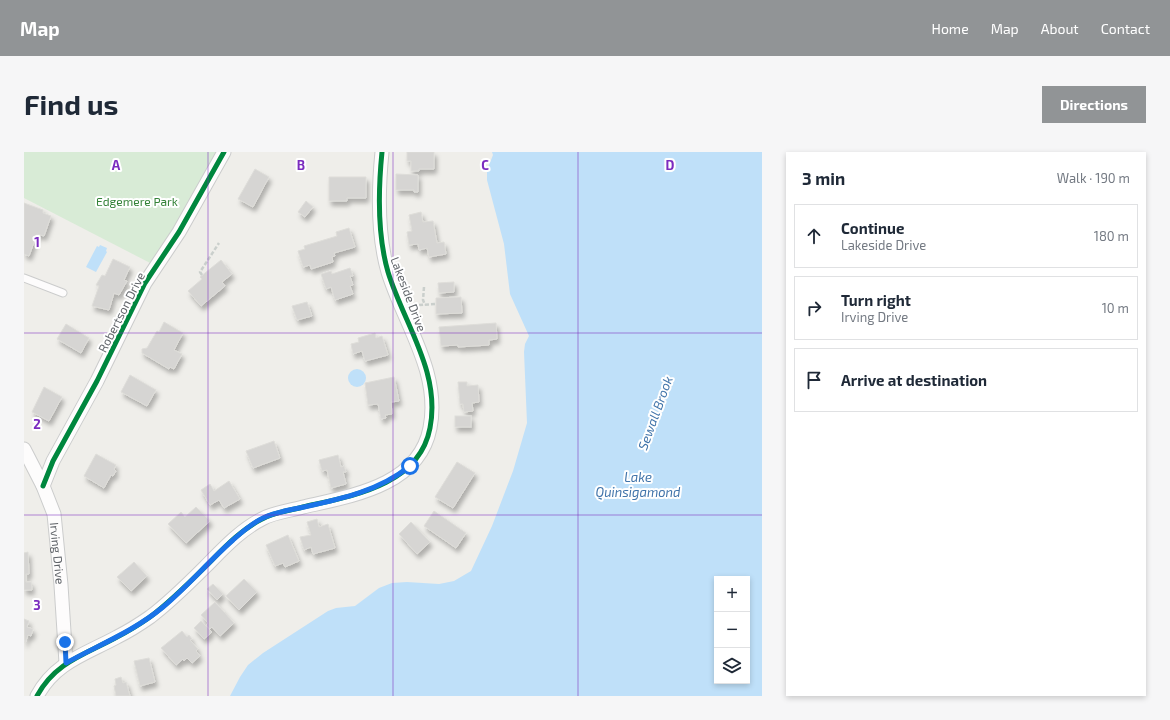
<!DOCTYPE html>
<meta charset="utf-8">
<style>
:root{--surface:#fff;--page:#f6f6f7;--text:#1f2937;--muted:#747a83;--line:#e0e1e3;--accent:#919496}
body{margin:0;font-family:"Exo 2",sans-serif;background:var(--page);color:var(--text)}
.controls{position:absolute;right:12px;bottom:12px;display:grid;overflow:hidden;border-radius:0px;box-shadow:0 2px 6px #0003}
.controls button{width:36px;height:36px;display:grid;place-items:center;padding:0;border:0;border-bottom:1px solid var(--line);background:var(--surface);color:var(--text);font:20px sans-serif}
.stop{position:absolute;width:12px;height:12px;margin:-9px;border:3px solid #1a73e8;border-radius:50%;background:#fff}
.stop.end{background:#1a73e8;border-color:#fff;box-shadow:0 1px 4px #0008}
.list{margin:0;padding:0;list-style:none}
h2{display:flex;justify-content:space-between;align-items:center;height:52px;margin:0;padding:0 16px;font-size:17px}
h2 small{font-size:13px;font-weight:400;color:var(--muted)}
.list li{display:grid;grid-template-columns:26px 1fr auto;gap:12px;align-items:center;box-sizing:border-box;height:64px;margin:0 8px 8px;padding:0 8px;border:1px solid var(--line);border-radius:0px}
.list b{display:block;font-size:15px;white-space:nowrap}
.list p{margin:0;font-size:13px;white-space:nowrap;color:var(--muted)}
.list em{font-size:13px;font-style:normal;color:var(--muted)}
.icon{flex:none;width:22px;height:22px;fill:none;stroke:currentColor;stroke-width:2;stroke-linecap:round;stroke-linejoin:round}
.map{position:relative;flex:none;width:738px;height:544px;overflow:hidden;border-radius:0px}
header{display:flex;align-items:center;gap:24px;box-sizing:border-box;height:56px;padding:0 20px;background:var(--accent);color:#fff}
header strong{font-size:19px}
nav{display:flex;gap:22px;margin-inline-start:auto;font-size:14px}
.intro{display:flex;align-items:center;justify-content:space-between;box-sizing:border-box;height:96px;padding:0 24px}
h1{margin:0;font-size:28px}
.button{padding:10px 18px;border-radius:0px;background:var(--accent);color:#fff;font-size:14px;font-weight:700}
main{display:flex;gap:24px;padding:0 24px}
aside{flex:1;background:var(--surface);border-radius:0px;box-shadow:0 2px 6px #0003}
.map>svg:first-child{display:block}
</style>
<header>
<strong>Map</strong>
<nav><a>Home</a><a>Map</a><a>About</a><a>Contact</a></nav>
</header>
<div class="intro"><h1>Find us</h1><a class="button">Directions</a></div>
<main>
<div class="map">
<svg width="738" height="544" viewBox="0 0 738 544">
<defs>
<filter id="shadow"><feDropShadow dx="2.5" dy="4.5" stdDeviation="2" flood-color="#0004"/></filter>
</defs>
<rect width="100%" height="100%" fill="#efeeea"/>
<!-- green -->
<path fill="#d8ebd6" d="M 0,0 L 199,0 L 132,114 L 0,46 Z"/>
<!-- water -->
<g fill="#bfe0f9" fill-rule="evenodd">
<path d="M 468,0 L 738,0 L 738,544 L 206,544 L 216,525 L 224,513 L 239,501 L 304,459 L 312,456 L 331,454 L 355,436 L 368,431 L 383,430 L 415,432 L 430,429 L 447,419 L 468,374 L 489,319 L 503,271 L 500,200 L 501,192 L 505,184 L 486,142 L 480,92 L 463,28 L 463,18 L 469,3 ZM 693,427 L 723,427 L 723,529 L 693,529 Z"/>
<path d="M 76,93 L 83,96 L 82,99 L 83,100 L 72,120 L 62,115 L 73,94 L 75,95 Z"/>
<circle cx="333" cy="226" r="9"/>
</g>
<!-- building -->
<g fill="#d6d5d3" stroke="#deddd9" filter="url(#shadow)">
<path d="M 383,0 L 410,0 L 410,17 L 395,17 L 395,19 L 387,19 L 387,9 L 383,9 Z"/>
<path d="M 231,17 L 245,25 L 229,55 L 214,47 Z"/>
<path d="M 372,22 L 394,23 L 394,40 L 390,40 L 390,38 L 372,38 Z"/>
<path d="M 305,25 L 342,25 L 342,46 L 323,46 L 323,49 L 305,49 Z"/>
<path d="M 282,49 L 289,55 L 281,65 L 274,60 Z"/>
<path d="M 0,51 L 19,58 L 19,61 L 27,64 L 20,84 L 13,82 L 5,104 L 0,102 Z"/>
<path d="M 397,60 L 399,70 L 409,69 L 413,91 L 420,90 L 422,102 L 405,105 L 403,96 L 395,98 L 394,92 L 385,93 L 383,80 L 388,79 L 385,63 Z"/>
<path d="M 325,76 L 331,95 L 310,101 L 311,104 L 308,105 L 309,110 L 287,117 L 286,113 L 279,115 L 274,99 L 281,97 L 280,94 L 313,84 L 312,80 Z"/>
<path d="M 89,107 L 106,115 L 100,128 L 103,129 L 95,143 L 90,141 L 85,158 L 68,154 L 75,134 L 72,133 L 78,123 L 81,124 Z"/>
<path d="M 197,108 L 208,122 L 198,130 L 201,134 L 177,154 L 164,139 L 178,127 L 176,125 Z"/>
<path d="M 326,116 L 329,124 L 326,124 L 329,133 L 326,134 L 329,142 L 311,148 L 307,135 L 302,137 L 297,122 L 307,119 L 308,122 Z"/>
<path d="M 430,130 L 430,140 L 415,141 L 414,131 Z"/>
<path d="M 437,145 L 438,161 L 412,162 L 412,146 Z"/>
<path d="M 283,150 L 288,164 L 273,168 L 268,154 Z"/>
<path d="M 140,170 L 159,181 L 150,198 L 158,202 L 150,217 L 146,215 L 145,217 L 118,201 L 118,197 L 123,196 L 133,179 L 135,180 Z"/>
<path d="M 472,171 L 473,187 L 465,188 L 465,193 L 434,195 L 434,193 L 417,194 L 415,175 Z"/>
<path d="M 42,172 L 65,186 L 57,201 L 33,187 Z"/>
<path d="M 351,181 L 352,186 L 358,184 L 364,203 L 341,209 L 338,199 L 329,202 L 327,192 L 335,190 L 334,186 Z"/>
<path d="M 106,223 L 132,238 L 123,254 L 97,240 Z"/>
<path d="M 370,225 L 375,249 L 367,250 L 368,262 L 361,263 L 362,266 L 357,267 L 354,252 L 344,253 L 341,231 Z"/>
<path d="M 434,230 L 443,230 L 443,234 L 454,233 L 455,250 L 448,251 L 449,259 L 440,260 L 439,252 L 436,252 Z"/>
<path d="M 20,235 L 38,245 L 25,269 L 8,260 Z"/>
<rect x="431" y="264" width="16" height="11"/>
<path d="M 250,289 L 256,306 L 229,316 L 222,299 Z"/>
<path d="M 72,302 L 92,313 L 90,317 L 92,319 L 89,324 L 87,323 L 80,336 L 60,324 Z"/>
<path d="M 314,303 L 317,315 L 320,314 L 322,320 L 319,320 L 322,332 L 307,336 L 303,318 L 298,319 L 295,308 Z"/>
<path d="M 433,310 L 451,321 L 429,356 L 411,345 Z"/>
<path d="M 205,329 L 216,347 L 200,356 L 195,348 L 186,353 L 177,338 L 186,332 L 190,339 Z"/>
<path d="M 172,355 L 186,369 L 162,391 L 144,372 L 157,360 L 161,365 Z"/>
<path d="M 410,359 L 442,381 L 432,396 L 400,374 Z"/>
<path d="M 293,367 L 295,375 L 304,372 L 311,396 L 289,402 L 287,395 L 280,398 L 276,385 L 287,383 L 283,370 Z"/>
<path d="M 387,370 L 406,390 L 393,402 L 375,382 Z"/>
<path d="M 264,383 L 275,409 L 261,415 L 259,411 L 251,414 L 242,393 Z"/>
<path d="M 4,400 L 5,422 L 2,422 L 2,430 L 7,430 L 8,438 L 0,438 L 0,401 Z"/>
<path d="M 110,410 L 123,424 L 107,439 L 93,425 Z"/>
<path d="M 220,427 L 233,440 L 215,458 L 202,444 Z"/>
<path d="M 189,432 L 199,442 L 193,448 L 183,437 Z"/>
<path d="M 191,450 L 210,471 L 196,484 L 188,475 L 186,477 L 182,473 L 184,471 L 177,463 Z"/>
<path d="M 0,467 L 5,469 L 3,475 L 9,477 L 7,484 L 4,483 L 1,491 Z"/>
<path d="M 177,469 L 188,480 L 180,487 L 170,476 Z"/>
<path d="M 158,479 L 163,485 L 165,483 L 168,487 L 166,488 L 174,497 L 172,499 L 176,504 L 168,511 L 163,506 L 160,509 L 159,507 L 152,513 L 137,496 Z"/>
<path d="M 125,506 L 131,530 L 116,534 L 110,509 Z"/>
<path d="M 97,525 L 99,531 L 102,530 L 106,544 L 92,544 L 90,534 L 92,533 L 91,527 Z"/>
</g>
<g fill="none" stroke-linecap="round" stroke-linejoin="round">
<!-- lane casing -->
<g stroke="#cbcccc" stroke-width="9">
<path id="lane" d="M 0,126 L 39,141"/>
</g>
<!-- street casing -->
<g stroke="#cbcccc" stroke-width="15">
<g id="street">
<path id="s1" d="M 0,297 L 19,334 L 30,362 L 37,433 L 42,511"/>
<path d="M 19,334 L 29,309 L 73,229 L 121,131 L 155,80 L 200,0"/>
<path d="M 13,544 C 31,510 62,502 93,485 C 105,479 116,472 126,465 C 146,450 164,432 181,415 C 198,398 216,378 238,367 C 250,360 265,359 279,355 C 327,344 395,334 406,276 C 417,220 380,172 364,120 C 353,82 354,40 358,0"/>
</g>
</g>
<!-- path -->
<g stroke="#cacfcc" stroke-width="2.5" stroke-dasharray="4 2" stroke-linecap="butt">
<path d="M 178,123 L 176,120 L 195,91"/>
<path d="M 400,135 L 399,148 L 401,153"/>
<path d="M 395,153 L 412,152"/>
</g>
<!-- lane -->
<use href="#lane" stroke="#fdfcfc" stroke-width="7"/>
<!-- street -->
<use href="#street" stroke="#fdfcfc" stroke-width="13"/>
<!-- cycleway casing -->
<g stroke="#fff" stroke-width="8">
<g id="cycleway">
<path d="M 19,334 L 29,309 L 73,229 L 121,131 L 155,80 L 200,0"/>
<path d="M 13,544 C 31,510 62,502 93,485 C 105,479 116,472 126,465 C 146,450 164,432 181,415 C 198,398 216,378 238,367 C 250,360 265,359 279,355 C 327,344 395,334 406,276 C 417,220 380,172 364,120 C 353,82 354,40 358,0"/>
</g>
</g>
<!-- cycleway -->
<use href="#cycleway" stroke="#00873e" stroke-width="5"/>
</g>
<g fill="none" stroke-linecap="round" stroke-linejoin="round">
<!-- route -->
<path stroke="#1a73e8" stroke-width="5" d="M 41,490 L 42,511 C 75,493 110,479 139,455 C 164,434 185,409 209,388 C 218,380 228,371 239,366 C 251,360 266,358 280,355 C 317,347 355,339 386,314"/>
</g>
<!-- grid -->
<path fill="none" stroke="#7b2cbf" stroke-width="1" stroke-opacity="0.55" d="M 184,0 L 184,544M 369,0 L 369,544M 554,0 L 554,544M 0,181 L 738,181M 0,363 L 738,363"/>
<g text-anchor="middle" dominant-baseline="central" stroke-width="4" stroke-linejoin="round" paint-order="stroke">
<!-- park labels -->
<g font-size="12" fill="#348238" stroke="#fff">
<text x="113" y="49">Edgemere Park</text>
</g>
<!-- street labels -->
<g font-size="12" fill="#5f6368" stroke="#fff">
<text transform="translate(385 142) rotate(69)">Lakeside Drive</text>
<text transform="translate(97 160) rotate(-63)">Robertson Drive</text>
<text stroke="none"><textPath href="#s1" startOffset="111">Irving Drive</textPath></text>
</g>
<!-- water labels -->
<g font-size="13" font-style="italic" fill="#4174aa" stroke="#fff">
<text transform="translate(631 261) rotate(-70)">Sewall Brook</text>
<text x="614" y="325">Lake<tspan x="614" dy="15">Quinsigamond</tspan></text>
</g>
</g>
<g font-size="13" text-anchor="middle" font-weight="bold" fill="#7b2cbf" stroke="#fff" stroke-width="4" stroke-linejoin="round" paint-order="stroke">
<text x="92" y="18">A</text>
<text x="277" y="18">B</text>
<text x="461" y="18">C</text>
<text x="646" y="18">D</text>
<text x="13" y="95">1</text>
<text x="13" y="277">2</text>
<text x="13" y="458">3</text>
</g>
</svg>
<div class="controls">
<button>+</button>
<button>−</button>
<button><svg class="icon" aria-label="layers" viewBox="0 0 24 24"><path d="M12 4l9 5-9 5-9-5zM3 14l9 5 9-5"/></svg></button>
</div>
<div class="stop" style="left:386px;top:314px"></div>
<div class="stop end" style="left:41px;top:490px"></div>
</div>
<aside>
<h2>3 min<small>Walk · 190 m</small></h2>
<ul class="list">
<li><svg class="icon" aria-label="ahead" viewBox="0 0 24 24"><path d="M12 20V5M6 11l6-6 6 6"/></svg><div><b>Continue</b><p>Lakeside Drive</p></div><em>180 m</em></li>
<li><svg class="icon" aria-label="right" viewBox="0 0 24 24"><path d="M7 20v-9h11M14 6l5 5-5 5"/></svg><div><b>Turn right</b><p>Irving Drive</p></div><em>10 m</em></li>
<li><svg class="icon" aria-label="arrive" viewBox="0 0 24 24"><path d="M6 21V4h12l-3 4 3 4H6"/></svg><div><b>Arrive at destination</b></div></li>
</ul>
</aside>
</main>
